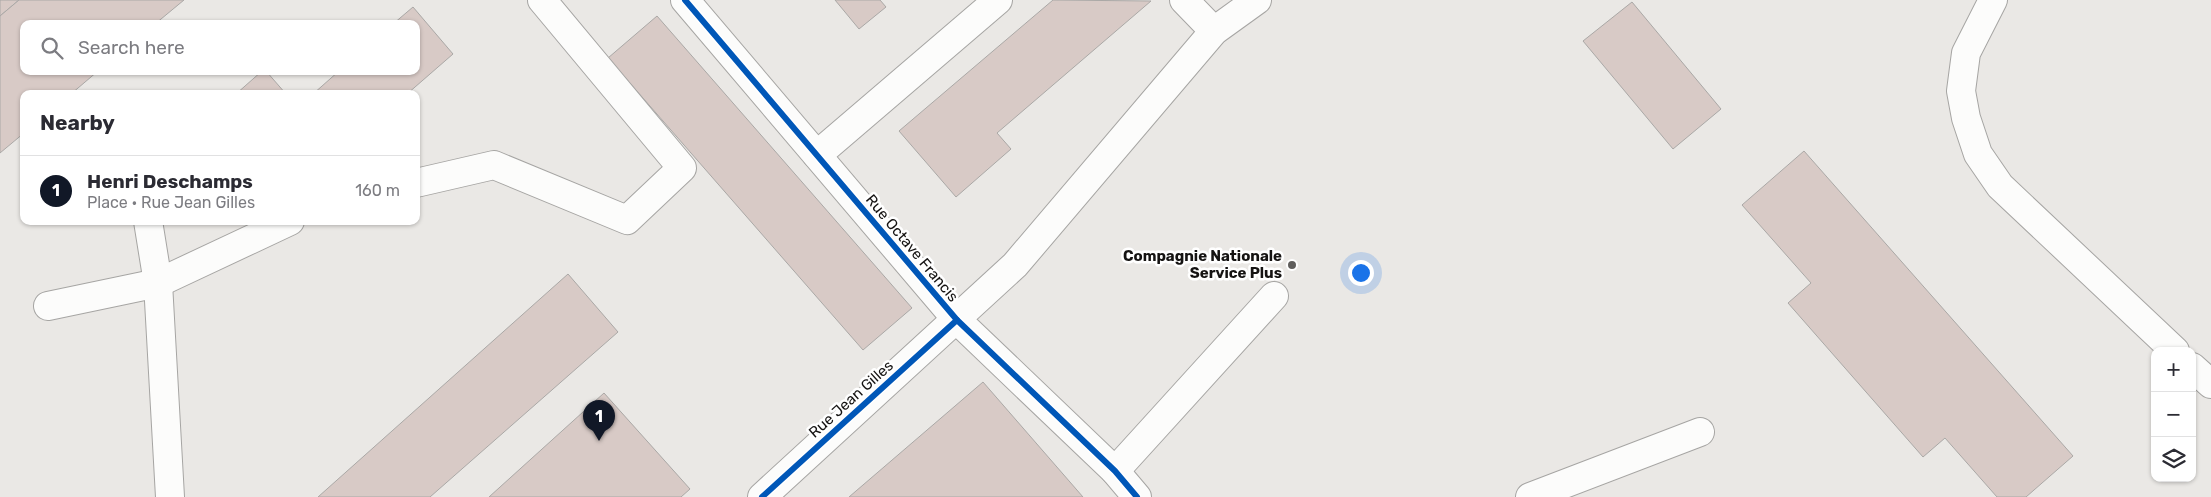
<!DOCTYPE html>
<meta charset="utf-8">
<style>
:root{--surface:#fff;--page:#f2f2f3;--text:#2b2b33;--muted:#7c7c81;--line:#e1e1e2;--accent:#111827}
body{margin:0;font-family:Rubik,sans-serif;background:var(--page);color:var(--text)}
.controls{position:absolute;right:15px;bottom:15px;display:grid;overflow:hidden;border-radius:10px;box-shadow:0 1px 4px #0004}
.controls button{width:45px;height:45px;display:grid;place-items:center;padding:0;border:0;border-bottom:1px solid var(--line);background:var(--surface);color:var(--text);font:25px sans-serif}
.you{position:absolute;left:1360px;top:272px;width:18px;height:18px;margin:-12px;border:4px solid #fff;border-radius:50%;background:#1a73e8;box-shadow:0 0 0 8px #1a73e833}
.badge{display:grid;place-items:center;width:32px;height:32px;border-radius:50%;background:var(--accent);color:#fff;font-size:16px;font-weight:700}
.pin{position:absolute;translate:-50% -41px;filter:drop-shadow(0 1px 2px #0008)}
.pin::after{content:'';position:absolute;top:26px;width:18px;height:15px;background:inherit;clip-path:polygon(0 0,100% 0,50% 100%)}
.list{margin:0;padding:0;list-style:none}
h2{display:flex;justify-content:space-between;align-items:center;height:65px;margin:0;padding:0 20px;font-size:21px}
h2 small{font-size:16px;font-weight:400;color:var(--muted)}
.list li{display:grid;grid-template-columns:32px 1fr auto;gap:15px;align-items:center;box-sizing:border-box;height:70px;padding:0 20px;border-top:1px solid var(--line)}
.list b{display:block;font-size:19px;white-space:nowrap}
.list p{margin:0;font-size:16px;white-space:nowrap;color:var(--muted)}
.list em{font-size:16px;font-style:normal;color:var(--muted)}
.icon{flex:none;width:28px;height:28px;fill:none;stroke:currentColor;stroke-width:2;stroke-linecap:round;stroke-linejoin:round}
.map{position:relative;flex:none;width:2211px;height:497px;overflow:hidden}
.search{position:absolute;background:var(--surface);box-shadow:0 1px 4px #0004;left:20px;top:20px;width:400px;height:55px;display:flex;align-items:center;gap:12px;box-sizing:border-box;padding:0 18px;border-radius:10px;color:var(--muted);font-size:19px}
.panel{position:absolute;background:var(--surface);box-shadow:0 1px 4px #0004;left:20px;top:90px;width:400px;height:135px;border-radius:10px}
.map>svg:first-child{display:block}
</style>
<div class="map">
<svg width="2211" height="497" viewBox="0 0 2211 497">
<rect width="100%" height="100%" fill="#eae8e5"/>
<!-- building -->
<g fill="#d8cac6" stroke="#aaa8a6">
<path d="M 0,0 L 19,0 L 0,16 Z"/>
<path d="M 19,0 L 184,0 L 155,24 L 24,24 L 24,71 L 98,71 L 71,94 L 24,94 L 24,133 L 0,153 L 0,16 Z"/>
<path d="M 835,0 L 880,0 L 886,7 L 859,29 Z"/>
<path d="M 1053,0 L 1151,1 L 997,133 L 1011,149 L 956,197 L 899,131 Z"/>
<path d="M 1632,2 L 1721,109 L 1673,149 L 1583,41 Z"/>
<path d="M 413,7 L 453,54 L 407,94 L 313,94 L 339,71 L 416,71 L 416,24 L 393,24 Z"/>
<path d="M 657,16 L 912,308 L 863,350 L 608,58 Z"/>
<path d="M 262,71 L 266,71 L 286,94 L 236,94 Z"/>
<path d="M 1804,151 L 2073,456 L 2026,497 L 1997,497 L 1945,438 L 1923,457 L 1788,303 L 1811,283 L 1742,205 Z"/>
<path d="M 568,274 L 618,332 L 430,497 L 318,497 Z"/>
<path d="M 983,382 L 1083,497 L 849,497 Z"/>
<path d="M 604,393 L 690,489 L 681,497 L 489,497 Z"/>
</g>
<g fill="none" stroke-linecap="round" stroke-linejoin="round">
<!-- minor casing -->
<g stroke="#a6a5a3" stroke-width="30">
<g id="minor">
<path d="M 685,0 L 957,320 L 1115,471 L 1137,497"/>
<path d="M 1184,0 L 1214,31"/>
<path d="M 1993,0 L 1966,53 L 1961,91 L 1966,118 L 1978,154 L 2000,186 L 2175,351"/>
<path d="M 817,155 L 998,0"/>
<path d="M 416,183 L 494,165 L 627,220 L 682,168 L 542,0"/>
<path d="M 148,221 L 158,283 L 170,497"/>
<path d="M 48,306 L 158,283 L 290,221"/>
<path d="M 2192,367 L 2211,384"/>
<path d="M 1115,471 L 1274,296"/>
<path d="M 762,497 L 1015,265 L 1214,31 L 1257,0"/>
<path d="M 1530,497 L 1700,432"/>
</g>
</g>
<!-- minor -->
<use href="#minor" stroke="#fcfcfb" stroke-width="28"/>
<!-- cycleway casing -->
<g stroke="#fff" stroke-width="9">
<g id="cycleway">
<path d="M 685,0 L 957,320 L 1115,471 L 1137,497"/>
<path d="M 762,497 L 957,320"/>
</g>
</g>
<!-- cycleway -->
<use href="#cycleway" stroke="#0057b8" stroke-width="6"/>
</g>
<!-- markers -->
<circle fill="#605e5c" stroke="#fff" stroke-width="2" cx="1292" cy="265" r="5"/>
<g text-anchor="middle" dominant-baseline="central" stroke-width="5" stroke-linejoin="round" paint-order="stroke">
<!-- street labels -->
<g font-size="15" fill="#151312" stroke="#fff">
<text transform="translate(912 248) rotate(50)">Rue Octave Francis</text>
<text transform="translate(851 399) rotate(-42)">Rue Jean Gilles</text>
</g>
<!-- poi labels -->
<g font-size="15" font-weight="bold" fill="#151312" stroke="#fff" text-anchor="end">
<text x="1282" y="256">Compagnie Nationale<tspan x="1282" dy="17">Service Plus</tspan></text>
</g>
</g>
</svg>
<div class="controls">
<button>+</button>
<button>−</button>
<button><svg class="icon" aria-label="layers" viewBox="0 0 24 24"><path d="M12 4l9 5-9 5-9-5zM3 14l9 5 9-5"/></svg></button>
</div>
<div class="you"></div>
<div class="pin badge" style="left:599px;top:441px">1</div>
<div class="search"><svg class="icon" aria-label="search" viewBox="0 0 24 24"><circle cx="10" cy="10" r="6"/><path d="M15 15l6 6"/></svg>Search here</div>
<section class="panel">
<h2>Nearby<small></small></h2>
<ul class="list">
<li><span class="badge">1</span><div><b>Henri Deschamps</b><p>Place · Rue Jean Gilles</p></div><em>160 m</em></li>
</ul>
</section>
</div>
